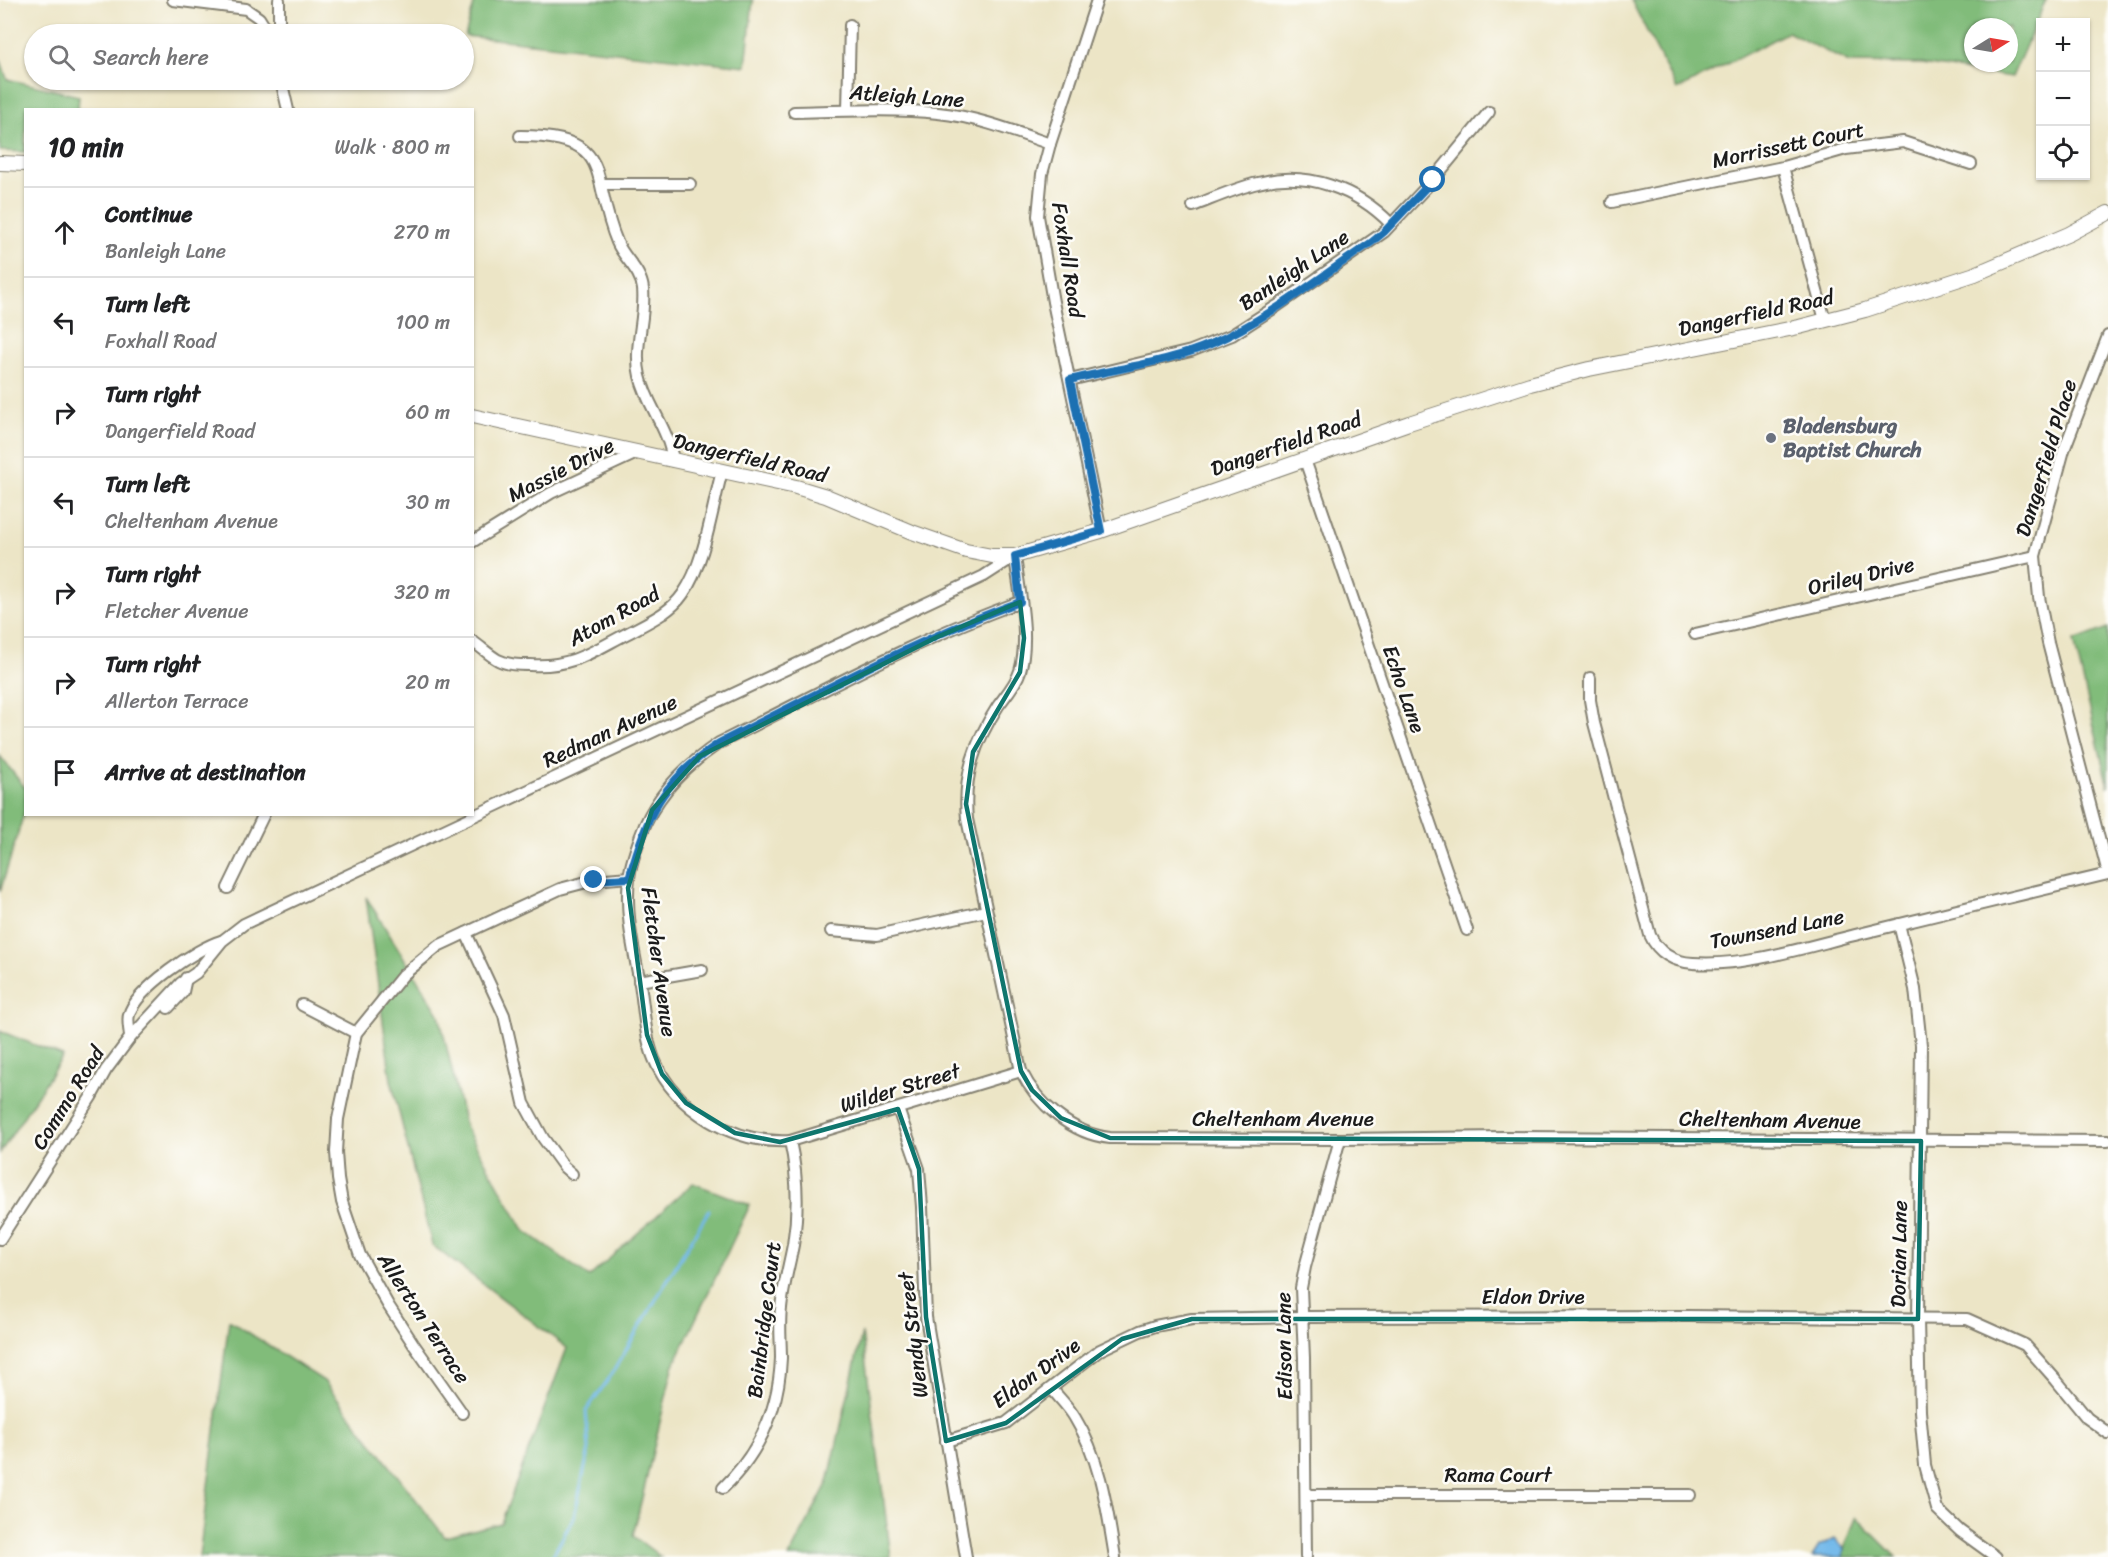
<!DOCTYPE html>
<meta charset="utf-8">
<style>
:root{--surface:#fff;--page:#f6f6f6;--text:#202124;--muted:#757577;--line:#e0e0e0}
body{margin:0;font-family:Sriracha,sans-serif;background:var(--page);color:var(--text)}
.controls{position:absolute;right:18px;top:18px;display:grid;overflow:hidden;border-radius:0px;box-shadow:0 2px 4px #0004}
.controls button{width:54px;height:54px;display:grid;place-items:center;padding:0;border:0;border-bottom:2px solid var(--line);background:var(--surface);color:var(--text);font:30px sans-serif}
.compass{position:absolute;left:1964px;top:18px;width:54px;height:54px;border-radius:50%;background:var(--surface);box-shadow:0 2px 4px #0004;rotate:79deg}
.stop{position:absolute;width:18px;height:18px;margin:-14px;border:4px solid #1f6fb2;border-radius:50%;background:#fff}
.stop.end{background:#1f6fb2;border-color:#fff;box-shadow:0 2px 6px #0008}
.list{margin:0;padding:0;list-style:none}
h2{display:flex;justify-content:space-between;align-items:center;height:78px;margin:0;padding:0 24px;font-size:26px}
h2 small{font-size:20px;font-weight:400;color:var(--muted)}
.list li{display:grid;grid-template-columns:39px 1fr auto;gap:18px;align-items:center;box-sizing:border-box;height:90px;padding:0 24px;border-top:2px solid var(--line)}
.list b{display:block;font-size:22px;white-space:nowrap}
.list p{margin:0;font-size:20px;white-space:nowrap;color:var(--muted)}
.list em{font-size:20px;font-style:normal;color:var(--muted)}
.icon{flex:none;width:33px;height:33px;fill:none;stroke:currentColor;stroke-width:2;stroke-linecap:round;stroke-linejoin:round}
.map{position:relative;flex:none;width:2108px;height:1557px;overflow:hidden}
.search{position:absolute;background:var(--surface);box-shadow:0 2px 4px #0004;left:24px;top:24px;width:450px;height:66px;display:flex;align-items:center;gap:15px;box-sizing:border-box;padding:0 21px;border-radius:33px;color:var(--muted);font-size:22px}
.panel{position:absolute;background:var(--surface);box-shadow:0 2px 4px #0004;left:24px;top:108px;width:450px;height:708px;border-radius:0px}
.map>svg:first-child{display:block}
</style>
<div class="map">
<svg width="2108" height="1557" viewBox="0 0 2108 1557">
<rect width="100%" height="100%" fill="#fdfcf7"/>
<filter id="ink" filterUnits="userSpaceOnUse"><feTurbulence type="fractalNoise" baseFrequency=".0167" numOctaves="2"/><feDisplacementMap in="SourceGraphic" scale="12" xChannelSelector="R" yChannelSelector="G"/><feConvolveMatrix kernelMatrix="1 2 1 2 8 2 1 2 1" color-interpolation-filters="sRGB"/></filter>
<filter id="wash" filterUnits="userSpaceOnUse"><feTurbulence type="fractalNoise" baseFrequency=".008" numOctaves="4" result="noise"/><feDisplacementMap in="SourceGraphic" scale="24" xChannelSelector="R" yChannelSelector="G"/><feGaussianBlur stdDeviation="1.35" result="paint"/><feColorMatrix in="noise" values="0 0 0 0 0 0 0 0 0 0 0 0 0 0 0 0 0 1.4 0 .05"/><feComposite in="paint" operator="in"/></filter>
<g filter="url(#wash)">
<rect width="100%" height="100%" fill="#ece5c6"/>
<!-- forest -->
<g fill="#81bc7a" stroke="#4e6c4b" stroke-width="1.5" fill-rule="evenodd">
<path d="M 475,0 L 753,0 L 746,66 L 465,36 Z"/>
<path d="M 1631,0 L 2046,0 L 2012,77 L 1921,64 L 1849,63 L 1788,32 L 1677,90 ZM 1973,27 L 2009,27 L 2009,63 L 1973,63 Z"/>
<path d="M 0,58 L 7,79 L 79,96 L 78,109 L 26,110 L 25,152 L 0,151 Z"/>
<path d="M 2108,628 L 2108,787 L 2074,641 Z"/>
<path d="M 0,756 L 26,789 L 25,810 L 0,892 Z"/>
<path d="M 366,897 L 439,1014 L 465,1126 L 524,1230 L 589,1277 L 693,1183 L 750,1205 L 673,1367 L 633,1536 L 661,1557 L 199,1557 L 229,1320 L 324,1381 L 445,1537 L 501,1523 L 567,1348 L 432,1245 L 391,1080 Z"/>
<path d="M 0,1031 L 63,1056 L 0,1153 Z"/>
<path d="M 862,1333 L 891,1557 L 789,1557 L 828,1482 Z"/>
<path d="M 1856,1517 L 1896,1557 L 1843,1557 L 1844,1549 Z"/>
</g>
<!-- water -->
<path fill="#73b9ea" stroke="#486a83" stroke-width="1.5" d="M 1835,1538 L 1844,1549 L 1843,1557 L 1812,1557 L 1819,1546 Z"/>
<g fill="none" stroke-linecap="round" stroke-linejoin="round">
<!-- stream -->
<path stroke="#73b9ea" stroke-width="3" d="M 552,1557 L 574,1517 L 589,1449 L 586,1411 L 610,1377 L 709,1210"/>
</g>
</g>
<g filter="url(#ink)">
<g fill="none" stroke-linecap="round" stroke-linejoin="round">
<!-- minor casing -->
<g stroke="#848071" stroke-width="14">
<g id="minor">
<path d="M 173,0 L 246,9 L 259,18 L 269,34"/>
<path d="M 279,0 L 279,34"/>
<path d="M 1097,0 L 1050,144 L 1042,174 L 1038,216 L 1053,302 L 1101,531"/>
<path d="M 281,80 L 288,110"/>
<path d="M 848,110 L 850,25"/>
<path d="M 794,112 C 841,111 891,108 938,113 C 977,117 1013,131 1050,144"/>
<path d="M 520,136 C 617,136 589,176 617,242 C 624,259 641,270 643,289 C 646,318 633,347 640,376 C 647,406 669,429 673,461"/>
<path d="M 1783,167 L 1825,320"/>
<path d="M 602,184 L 690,184"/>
<path d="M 1612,202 L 1783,167 L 1846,149 L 1903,142 L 1971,164"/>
<path d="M 1193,206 C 1214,198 1236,188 1258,183 C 1307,170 1357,189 1391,224"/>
<path d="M 2108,336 L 2064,450 L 2035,556 L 2039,597 L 2048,643 L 2108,873"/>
<path d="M 1070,380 L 1191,351 L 1232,335 L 1277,306 L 1384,232 L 1433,180 L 1489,112"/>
<path d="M 1305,460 L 1467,930"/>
<path d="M 472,542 L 551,493 L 637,453"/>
<path d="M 1020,602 C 916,639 818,694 719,743 C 685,766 655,796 641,835 C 636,849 630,865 629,879 C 625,912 633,947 639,978 C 644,1005 644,1034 654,1059 C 676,1111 734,1144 790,1141 L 1021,1071"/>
<path d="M 1695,634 L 2035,556"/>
<path d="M 472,641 C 481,647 489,655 498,660 C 508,665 519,665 530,665 C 572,668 593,651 628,633 C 648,622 670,613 683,594 C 705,563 712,508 722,471"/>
<path d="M 1590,678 L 1590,700 L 1594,723 L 1650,935 C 1658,953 1674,962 1693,963 C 1745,967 1805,947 1855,935 C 1939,914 2024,894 2108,874"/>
<path d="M 228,888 L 264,814"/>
<path d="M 1899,924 L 1915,989 L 1921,1045 L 1918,1319 L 1920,1411 L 1925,1465 L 1937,1509 L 1960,1531 L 1996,1557"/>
<path d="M 831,931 L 877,935 L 986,911"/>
<path d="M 466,933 L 504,1015 L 524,1103 L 543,1138 L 564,1167 L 572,1174"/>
<path d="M 639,981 L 702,970"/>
<path d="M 302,1005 L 356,1033"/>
<path d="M 168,1008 L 183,992 L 186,978"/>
<path d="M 130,1038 C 130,1031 127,1021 129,1015 C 136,989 197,948 221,941"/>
<path d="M 898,1109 L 919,1169 L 922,1207 L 926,1317 L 966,1557"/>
<path d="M 0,1239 L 91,1097 L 106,1070 L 130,1038 L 181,983 L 196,973 L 222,941 L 244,924 L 984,576 L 1015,556 C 1019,591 1030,637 1020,671 C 1016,684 1006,695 998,706 C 975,742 963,775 967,819 L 1021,1071 C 1037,1104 1072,1134 1110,1138 L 1340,1139 L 1505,1137 L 2108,1141"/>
<path d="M 1052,1389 C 1059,1398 1069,1407 1075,1418 C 1101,1460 1107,1509 1115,1557"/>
<path d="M 462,1413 L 414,1345 L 388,1305 L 360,1255 L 342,1202 L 338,1179 L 336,1152 L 338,1119 L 356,1033 L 403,975 L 438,946 L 560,889 L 594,880 L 629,877"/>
<path d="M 946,1441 L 1006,1423 L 1100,1350 L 1140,1331 L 1155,1326 L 1192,1319 L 1302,1317 L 1687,1316 L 1967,1319 L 2025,1345 L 2056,1380 L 2087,1418 L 2108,1433"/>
<path d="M 723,1488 C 760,1452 779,1409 781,1358 C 781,1342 779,1325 781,1308 C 783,1287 789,1266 793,1245 C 799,1209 798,1177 790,1141"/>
<path d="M 1306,1495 L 1690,1495"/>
<path d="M 1306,1557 L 1304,1358 L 1301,1288 L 1305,1267 L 1340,1139"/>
</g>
</g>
<!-- tertiary casing -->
<g stroke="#848071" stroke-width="16">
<g id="tertiary">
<path d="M 0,163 L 26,164"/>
<path d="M 472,416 L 796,487 L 826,496 L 912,532 L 966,551 L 992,556 L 1015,556 L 1101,531 L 1409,423 L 1530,384 L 1589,369 L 1799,327 L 1865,310 L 1975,274 L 2069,234 L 2108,213"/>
</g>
</g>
<!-- minor -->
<use href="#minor" stroke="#fff" stroke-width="10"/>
<!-- tertiary -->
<use href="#tertiary" stroke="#fff" stroke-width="14"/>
</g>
</g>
<g fill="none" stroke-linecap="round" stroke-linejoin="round" filter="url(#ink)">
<!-- route -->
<path stroke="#1f6fb2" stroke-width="8" d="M 594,880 L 629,878 C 648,813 661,782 719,743 C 818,694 916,639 1020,602 L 1015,556 L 1101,531 L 1070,380 C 1117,368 1168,363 1213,343 C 1269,319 1321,276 1372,242 L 1384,232 L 1433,180"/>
</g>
<!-- marked area -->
<path fill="none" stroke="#0f766e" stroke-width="4.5" stroke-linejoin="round" d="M 1020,602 L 1024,638 L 1020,672 L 973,752 L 966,804 L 1021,1071 L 1032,1090 L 1061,1118 L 1110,1138 L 1921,1141 L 1918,1319 L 1192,1319 L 1122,1339 L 1006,1423 L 946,1441 L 926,1317 L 919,1169 L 898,1109 L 780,1142 L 735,1133 L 686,1103 L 662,1074 L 647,1035 L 628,888 L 652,810 L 700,756 L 937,637 Z"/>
<!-- markers -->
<circle fill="#6b7280" stroke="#fdfcf7" stroke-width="2" cx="1771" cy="438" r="6"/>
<g text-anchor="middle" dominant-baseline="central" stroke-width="5" stroke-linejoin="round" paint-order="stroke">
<!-- street labels -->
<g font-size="21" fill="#1c1c1c" stroke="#fdfcf7">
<text transform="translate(907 96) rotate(4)">Atleigh Lane</text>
<text transform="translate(1788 145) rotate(-12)">Morrissett Court</text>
<text transform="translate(1068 260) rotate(81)">Foxhall Road</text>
<text transform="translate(1294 270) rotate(-34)">Banleigh Lane</text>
<text transform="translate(1756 313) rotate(-12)">Dangerfield Road</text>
<text transform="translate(1286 444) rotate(-19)">Dangerfield Road</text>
<text transform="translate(750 458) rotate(13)">Dangerfield Road</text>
<text transform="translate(2046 458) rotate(-73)">Dangerfield Place</text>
<text transform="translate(561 470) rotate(-27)">Massie Drive</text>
<text transform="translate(1861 576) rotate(-13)">Oriley Drive</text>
<text transform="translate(614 616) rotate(-29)">Atom Road</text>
<text transform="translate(1404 689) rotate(71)">Echo Lane</text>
<text transform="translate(610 731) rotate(-25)">Redman Avenue</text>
<text transform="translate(1777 929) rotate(-11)">Townsend Lane</text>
<text transform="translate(659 962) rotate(82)">Fletcher Avenue</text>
<text transform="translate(900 1088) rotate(-17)">Wilder Street</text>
<text transform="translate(68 1098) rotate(-58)">Commo Road</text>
<text x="1283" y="1119">Cheltenham Avenue</text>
<text transform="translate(1770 1120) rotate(1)">Cheltenham Avenue</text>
<text transform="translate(1899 1254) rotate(-89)">Dorian Lane</text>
<text x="1533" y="1297">Eldon Drive</text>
<text transform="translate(424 1318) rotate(57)">Allerton Terrace</text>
<text transform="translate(764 1320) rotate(-83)">Bainbridge Court</text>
<text transform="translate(913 1335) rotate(-97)">Wendy Street</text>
<text transform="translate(1284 1346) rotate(-91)">Edison Lane</text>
<text transform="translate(1036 1373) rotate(-36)">Eldon Drive</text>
<text x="1498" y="1475">Rama Court</text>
</g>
<!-- worship labels -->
<g font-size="21" font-weight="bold" fill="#5b616d" stroke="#fdfcf7" text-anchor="start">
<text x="1783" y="426">Bladensburg<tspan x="1783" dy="24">Baptist Church</tspan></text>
</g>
</g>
</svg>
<div class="controls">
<button>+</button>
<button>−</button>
<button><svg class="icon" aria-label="locate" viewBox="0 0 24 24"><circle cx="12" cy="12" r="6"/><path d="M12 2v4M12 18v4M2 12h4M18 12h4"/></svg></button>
</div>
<svg class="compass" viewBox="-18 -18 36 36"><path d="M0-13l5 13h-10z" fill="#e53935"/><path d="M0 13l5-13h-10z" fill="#757577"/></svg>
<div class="stop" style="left:1433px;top:180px"></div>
<div class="stop end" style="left:594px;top:880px"></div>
<div class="search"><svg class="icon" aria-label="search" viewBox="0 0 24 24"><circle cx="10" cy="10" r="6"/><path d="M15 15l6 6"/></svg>Search here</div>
<section class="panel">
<h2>10 min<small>Walk · 800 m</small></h2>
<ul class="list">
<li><svg class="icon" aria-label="ahead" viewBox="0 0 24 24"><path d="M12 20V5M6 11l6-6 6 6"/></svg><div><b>Continue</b><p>Banleigh Lane</p></div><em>270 m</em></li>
<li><svg class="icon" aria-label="left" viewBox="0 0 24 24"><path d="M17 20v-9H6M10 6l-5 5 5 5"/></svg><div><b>Turn left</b><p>Foxhall Road</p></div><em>100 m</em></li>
<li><svg class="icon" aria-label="right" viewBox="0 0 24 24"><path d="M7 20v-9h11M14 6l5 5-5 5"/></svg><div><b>Turn right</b><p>Dangerfield Road</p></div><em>60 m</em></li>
<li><svg class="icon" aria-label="left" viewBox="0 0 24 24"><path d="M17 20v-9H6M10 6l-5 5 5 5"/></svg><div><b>Turn left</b><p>Cheltenham Avenue</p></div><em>30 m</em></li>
<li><svg class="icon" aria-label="right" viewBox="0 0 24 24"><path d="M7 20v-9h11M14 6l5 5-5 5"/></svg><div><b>Turn right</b><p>Fletcher Avenue</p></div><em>320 m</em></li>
<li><svg class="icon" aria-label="right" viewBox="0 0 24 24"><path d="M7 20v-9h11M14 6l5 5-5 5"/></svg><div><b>Turn right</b><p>Allerton Terrace</p></div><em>20 m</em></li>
<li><svg class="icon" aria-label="arrive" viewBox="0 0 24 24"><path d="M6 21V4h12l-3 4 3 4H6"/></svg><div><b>Arrive at destination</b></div></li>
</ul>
</section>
</div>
